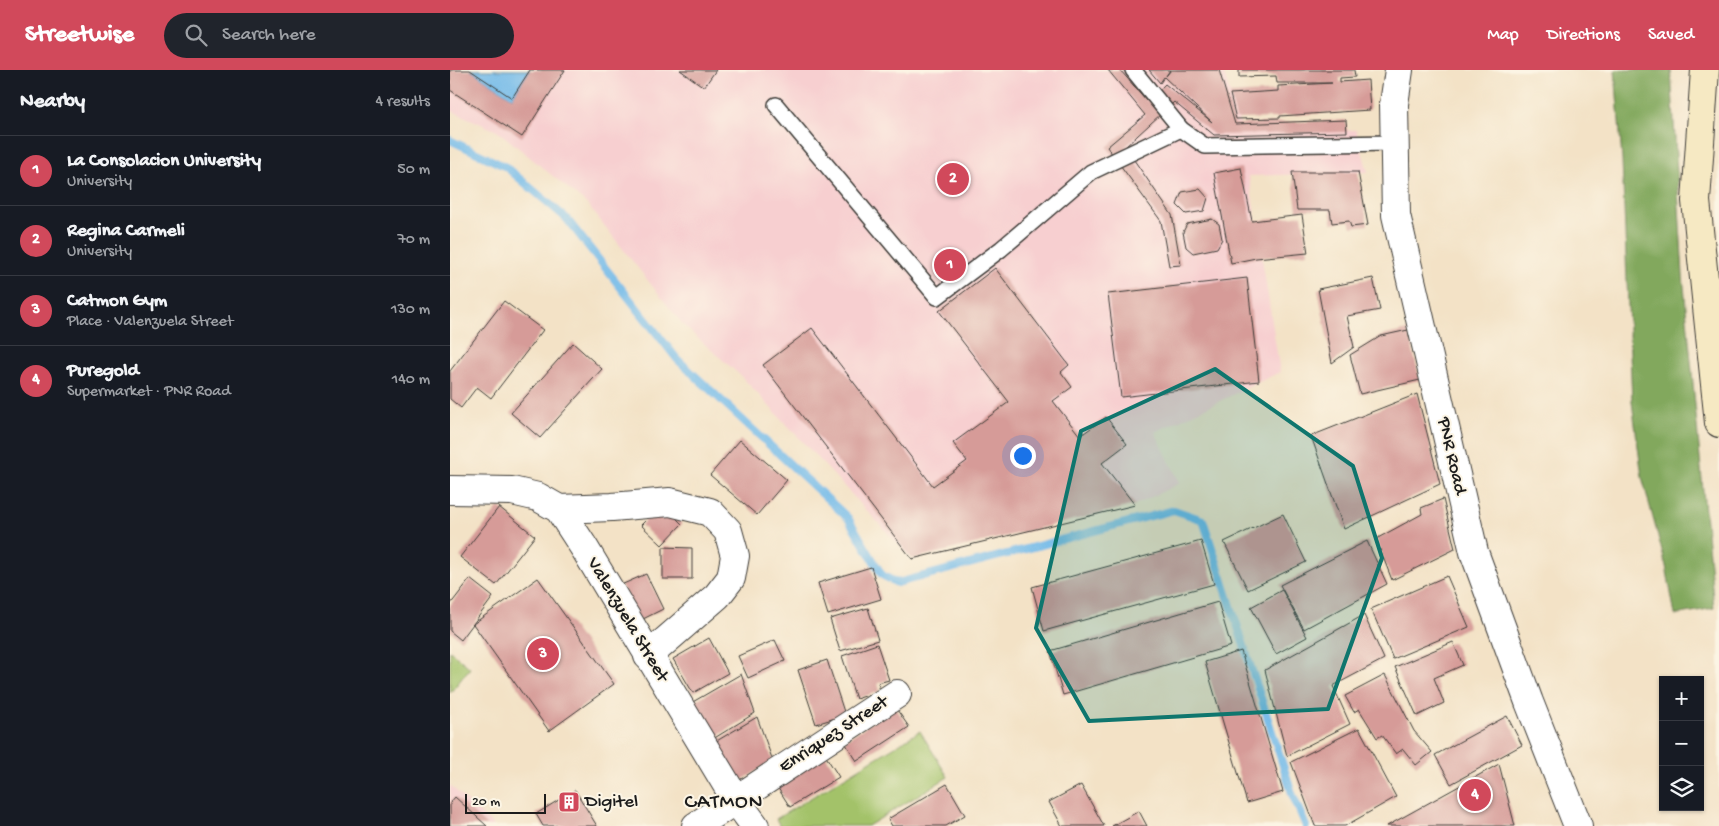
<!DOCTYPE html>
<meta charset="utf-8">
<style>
:root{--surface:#171b24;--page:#20242c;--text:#f1f3f6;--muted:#9ea1a6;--line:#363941;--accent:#d1495b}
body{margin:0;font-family:"Gochi Hand",sans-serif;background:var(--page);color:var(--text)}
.controls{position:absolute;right:15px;bottom:15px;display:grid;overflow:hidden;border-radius:0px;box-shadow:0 1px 4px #0004}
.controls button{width:45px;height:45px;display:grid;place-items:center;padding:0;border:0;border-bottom:1px solid var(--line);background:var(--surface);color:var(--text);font:25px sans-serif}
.scale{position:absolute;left:15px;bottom:12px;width:81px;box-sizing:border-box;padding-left:5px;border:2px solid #1c1c1c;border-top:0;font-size:14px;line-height:18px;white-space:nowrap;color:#1c1c1c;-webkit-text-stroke:4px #fcf5e5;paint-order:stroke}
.you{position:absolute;left:572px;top:385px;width:18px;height:18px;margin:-12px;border:4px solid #fff;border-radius:50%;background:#1a73e8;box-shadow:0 0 0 8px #1a73e833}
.badge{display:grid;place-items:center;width:32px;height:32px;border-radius:50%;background:var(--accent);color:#fff;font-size:16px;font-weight:700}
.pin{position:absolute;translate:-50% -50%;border:2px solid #fff;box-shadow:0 1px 5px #0006}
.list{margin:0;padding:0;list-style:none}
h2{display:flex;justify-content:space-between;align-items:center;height:65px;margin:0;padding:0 20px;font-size:21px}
h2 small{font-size:16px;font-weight:400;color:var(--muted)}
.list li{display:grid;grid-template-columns:32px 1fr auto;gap:15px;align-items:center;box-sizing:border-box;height:70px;padding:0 20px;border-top:1px solid var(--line)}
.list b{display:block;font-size:19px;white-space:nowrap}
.list p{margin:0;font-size:16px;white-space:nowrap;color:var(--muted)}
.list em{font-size:16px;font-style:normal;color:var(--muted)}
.icon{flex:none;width:28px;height:28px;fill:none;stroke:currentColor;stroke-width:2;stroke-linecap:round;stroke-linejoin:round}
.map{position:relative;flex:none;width:1269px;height:756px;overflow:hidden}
header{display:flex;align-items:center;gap:30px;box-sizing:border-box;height:70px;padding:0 25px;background:var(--accent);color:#fff}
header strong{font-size:24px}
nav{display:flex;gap:28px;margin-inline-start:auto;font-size:18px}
.search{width:350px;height:45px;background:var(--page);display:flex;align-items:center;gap:12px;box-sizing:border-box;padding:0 18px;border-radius:28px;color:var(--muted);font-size:19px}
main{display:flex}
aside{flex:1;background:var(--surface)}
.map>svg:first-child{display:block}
</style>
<header>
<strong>Streetwise</strong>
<div class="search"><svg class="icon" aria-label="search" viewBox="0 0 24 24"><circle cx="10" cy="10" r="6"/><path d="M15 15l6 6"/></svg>Search here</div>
<nav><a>Map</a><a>Directions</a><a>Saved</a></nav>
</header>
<main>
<aside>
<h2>Nearby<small>4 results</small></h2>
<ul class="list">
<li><span class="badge">1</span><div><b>La Consolacion University</b><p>University</p></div><em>50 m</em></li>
<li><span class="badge">2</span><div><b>Regina Carmeli</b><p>University</p></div><em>70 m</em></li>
<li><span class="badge">3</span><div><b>Catmon Gym</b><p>Place · Valenzuela Street</p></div><em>130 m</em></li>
<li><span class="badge">4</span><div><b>Puregold</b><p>Supermarket · PNR Road</p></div><em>140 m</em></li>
</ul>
</aside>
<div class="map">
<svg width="1269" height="756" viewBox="0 0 1269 756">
<rect width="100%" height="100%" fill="#fcf5e5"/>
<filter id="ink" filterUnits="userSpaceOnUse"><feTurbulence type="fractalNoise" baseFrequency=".02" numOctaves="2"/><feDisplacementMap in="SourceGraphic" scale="10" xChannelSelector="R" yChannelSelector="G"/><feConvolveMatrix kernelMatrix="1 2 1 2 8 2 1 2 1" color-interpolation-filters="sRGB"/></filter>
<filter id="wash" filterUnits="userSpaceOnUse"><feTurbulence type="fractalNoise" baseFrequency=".0096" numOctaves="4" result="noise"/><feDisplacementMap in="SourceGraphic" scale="20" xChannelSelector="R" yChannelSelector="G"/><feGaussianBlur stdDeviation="1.12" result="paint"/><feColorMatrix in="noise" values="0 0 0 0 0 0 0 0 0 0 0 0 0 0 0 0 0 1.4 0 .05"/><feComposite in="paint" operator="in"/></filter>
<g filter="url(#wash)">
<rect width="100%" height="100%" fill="#f3e2c6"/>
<!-- built -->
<g fill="#f7cfd0">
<path d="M 0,0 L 773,0 L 793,64 L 906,60 L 918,102 L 799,106 L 830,302 L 705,362 L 730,413 L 685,435 L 462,489 L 291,306 L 234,256 L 138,135 L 49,62 L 0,40 Z"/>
<path d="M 0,715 L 44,756 L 0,756 Z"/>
</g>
<!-- green -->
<g fill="#a3c269" stroke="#606f42">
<path d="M 0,581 L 20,598 L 0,623 Z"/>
<path d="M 470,661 L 498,707 L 418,756 L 330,756 L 326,749 Z"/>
</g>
<!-- forest -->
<path fill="#82a85d" stroke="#4f623c" d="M 1165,0 L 1221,0 L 1233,205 L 1264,538 L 1225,545 L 1216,496 L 1192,407 L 1182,332 L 1172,90 Z"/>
<!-- water -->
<path fill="#72bae9" stroke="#476b82" d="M 20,0 L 80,0 L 62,28 Z"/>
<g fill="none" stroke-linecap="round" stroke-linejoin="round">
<!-- stream -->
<path stroke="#72bae9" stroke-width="8" d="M 0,70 L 56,97 L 116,148 L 227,289 L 398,448 L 432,505 L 447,513 L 724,440 L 753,450 L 843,726 L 856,756"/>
</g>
<g id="blocks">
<!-- building -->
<g fill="#d69b98">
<path d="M 0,0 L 20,0 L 62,28 L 80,0 L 115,0 L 72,67 L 0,20 Z"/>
<path d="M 230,0 L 266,0 L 254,17 Z"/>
<path d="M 658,0 L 670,0 L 698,32 L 715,14 L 762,52 L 714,7 L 710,13 L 699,0 L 720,0 L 716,6 L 721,0 L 769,0 L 785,54 L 896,50 L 897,62 L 764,65 L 724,32 L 675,77 L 722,145 L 731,195 L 719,196 L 711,151 L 657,77 L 695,45 Z"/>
<path d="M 789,0 L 904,0 L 905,7 L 890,8 L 890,12 L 918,10 L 920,40 L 830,46 L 830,48 L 786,49 L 780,24 L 828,21 L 828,16 L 882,13 L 827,13 L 826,6 L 789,7 Z"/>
<path d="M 791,98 L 802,151 L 852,145 L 858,183 L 806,188 L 781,193 L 764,103 Z"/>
<path d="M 842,102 L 908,102 L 918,155 L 901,157 L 899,151 L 882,153 L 880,140 L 847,140 Z"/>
<path d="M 750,119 L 758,128 L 754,141 L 736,144 L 727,135 L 732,122 Z"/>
<path d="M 762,149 L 769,154 L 772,169 L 767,178 L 743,183 L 736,177 L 733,162 L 737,154 Z"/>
<path d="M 545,198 L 619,295 L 611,302 L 622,317 L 603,331 L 630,366 L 656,347 L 677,374 L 652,393 L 685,435 L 462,489 L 313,295 L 362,258 L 483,416 L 517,391 L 503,373 L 559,332 L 489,241 Z"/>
<path d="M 797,208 L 809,311 L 671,327 L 658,224 Z"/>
<path d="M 923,208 L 930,240 L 897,246 L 904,277 L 882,293 L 868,219 Z"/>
<path d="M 54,231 L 93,260 L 41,328 L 27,317 L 11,338 L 0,329 L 0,301 Z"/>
<path d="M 958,260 L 970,310 L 910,324 L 900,285 L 931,266 Z"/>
<path d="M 123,273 L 152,299 L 90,368 L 61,343 Z"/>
<path d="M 967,324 L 990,414 L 894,459 L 861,366 Z"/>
<path d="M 290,370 L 337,410 L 307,445 L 260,405 Z"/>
<path d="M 993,429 L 1005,479 L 942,510 L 926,469 L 972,444 L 971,438 Z"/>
<path d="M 212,434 L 232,454 L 212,475 L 191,455 Z"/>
<path d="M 49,437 L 85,466 L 46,515 L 10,487 Z"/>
<path d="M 833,444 L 856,492 L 798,520 L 774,472 Z"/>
<path d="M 751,471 L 764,514 L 594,561 L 582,517 Z"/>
<path d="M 917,471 L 937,514 L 854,559 L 830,515 Z"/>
<path d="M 213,477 L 242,478 L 242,509 L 213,509 Z"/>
<path d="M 421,497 L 431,529 L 378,545 L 368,513 Z"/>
<path d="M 196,504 L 213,539 L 189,551 L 171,515 Z"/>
<path d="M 997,506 L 1019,557 L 943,589 L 921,539 Z"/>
<path d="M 88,508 L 164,614 L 99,661 L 23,554 L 11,570 L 0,561 L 0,535 L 20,509 L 43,527 L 23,554 Z"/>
<path d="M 832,520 L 857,567 L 826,584 L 801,537 Z"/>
<path d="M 768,532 L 781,576 L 613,625 L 600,581 Z"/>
<path d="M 418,538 L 428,570 L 390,581 L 380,549 Z"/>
<path d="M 914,545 L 934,589 L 883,616 L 900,654 L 837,686 L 815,600 Z"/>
<path d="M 259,568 L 278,603 L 243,623 L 223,589 Z"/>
<path d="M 325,570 L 335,591 L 298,608 L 288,586 Z"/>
<path d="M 1003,572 L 1013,595 L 984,608 L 994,633 L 967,646 L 945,597 Z"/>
<path d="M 427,574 L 439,610 L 428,613 L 430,621 L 406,629 L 392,586 Z"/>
<path d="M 791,581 L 833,722 L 797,733 L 755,592 Z"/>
<path d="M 377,590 L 395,645 L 366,654 L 348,600 Z"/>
<path d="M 291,604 L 305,643 L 263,669 L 241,633 Z"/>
<path d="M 935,605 L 964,661 L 982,682 L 966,695 L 953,679 L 946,684 L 932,665 L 927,668 L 909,639 L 904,642 L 895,626 Z"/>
<path d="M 445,637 L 459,657 L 407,691 L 394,671 Z"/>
<path d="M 1057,646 L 1072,675 L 1001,714 L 985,685 Z"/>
<path d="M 307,647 L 323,691 L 289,712 L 265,672 Z"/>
<path d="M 909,658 L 946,727 L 895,756 L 865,756 L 841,692 Z"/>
<path d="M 375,685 L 389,707 L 340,737 L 326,715 Z"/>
<path d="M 1049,694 L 1065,756 L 937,756 Z"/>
<path d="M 497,714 L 515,745 L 496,756 L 442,756 L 438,749 Z"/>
<path d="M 631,715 L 654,756 L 612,756 L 599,732 Z"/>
<path d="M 125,720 L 147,756 L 93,756 L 86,744 Z"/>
<path d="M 5,727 L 37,756 L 0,756 L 0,733 Z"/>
<path d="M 689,741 L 697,756 L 662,756 Z"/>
</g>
</g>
</g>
<g filter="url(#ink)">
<use href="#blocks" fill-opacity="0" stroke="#3c3a36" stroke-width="1"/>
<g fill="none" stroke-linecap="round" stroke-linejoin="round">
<!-- lane casing -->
<g stroke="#3c3a36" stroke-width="18">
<g id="lane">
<path d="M 683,0 L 731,59 L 755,76 L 944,73"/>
<path d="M 326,35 L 487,227 L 551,179 L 641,102 L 731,59"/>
</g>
</g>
<!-- street casing -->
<g stroke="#3c3a36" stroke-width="30">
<g id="street">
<path d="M 949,0 L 944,34 L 946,145 L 1024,482 L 1079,632 L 1128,756"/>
<path d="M 0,420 L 62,421 L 88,427 L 109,439 L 135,479 L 286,730 L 305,756"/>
<path d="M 109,439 L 162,437 L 220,432 L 260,442 L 278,461 L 285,486 L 281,508 L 267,526 L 198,586"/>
<path d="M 246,756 L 447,624"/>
</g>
</g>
<!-- secondary casing -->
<g stroke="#3c3a36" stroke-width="30">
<path id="secondary" d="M 1255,0 L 1246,131 L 1269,353"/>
</g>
<!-- lane -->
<use href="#lane" stroke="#fff" stroke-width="15"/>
<!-- street -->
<use href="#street" stroke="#fff" stroke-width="28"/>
<!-- secondary -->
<use href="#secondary" stroke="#f6e9c3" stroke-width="28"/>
</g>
</g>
<!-- marked area -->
<path fill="#0f766e" fill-opacity="0.2" stroke="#0f766e" stroke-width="4" stroke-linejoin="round" d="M 765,299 L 903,396 L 932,488 L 878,639 L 639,651 L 586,558 L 631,361 Z"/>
<!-- icons -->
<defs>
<g id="building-square" transform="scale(1.125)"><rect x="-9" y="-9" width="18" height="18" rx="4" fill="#d1495b" stroke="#fcf5e5"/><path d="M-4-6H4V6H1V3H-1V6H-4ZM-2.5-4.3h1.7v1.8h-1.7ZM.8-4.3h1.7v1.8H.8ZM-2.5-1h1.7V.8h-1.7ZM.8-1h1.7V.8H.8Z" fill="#fff"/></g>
</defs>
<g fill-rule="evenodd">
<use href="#building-square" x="119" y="732"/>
</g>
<g text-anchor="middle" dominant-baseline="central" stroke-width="4" stroke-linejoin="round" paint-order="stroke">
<!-- street labels -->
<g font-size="19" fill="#1c1c1c" stroke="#fcf5e5">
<text transform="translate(1001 386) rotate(77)">PNR Road</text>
<text transform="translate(177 550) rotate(59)">Valenzuela Street</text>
<text transform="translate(384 665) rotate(-33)">Enriquez Street</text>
</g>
<!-- poi labels -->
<g font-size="19" fill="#1c1c1c" stroke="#fcf5e5" text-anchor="start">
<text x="135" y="732">Digitel</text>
</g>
<!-- quarter labels -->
<g font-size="21" letter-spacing="1" fill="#1c1c1c" stroke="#fcf5e5">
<text x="274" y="733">CATMON</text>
</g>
</g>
</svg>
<div class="controls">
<button>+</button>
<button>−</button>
<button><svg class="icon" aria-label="layers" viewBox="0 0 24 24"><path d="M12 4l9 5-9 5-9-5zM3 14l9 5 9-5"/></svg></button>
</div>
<div class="scale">20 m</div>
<div class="you"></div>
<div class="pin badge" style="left:500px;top:195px">1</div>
<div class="pin badge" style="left:503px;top:109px">2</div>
<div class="pin badge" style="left:93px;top:584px">3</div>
<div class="pin badge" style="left:1025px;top:725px">4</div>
</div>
</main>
